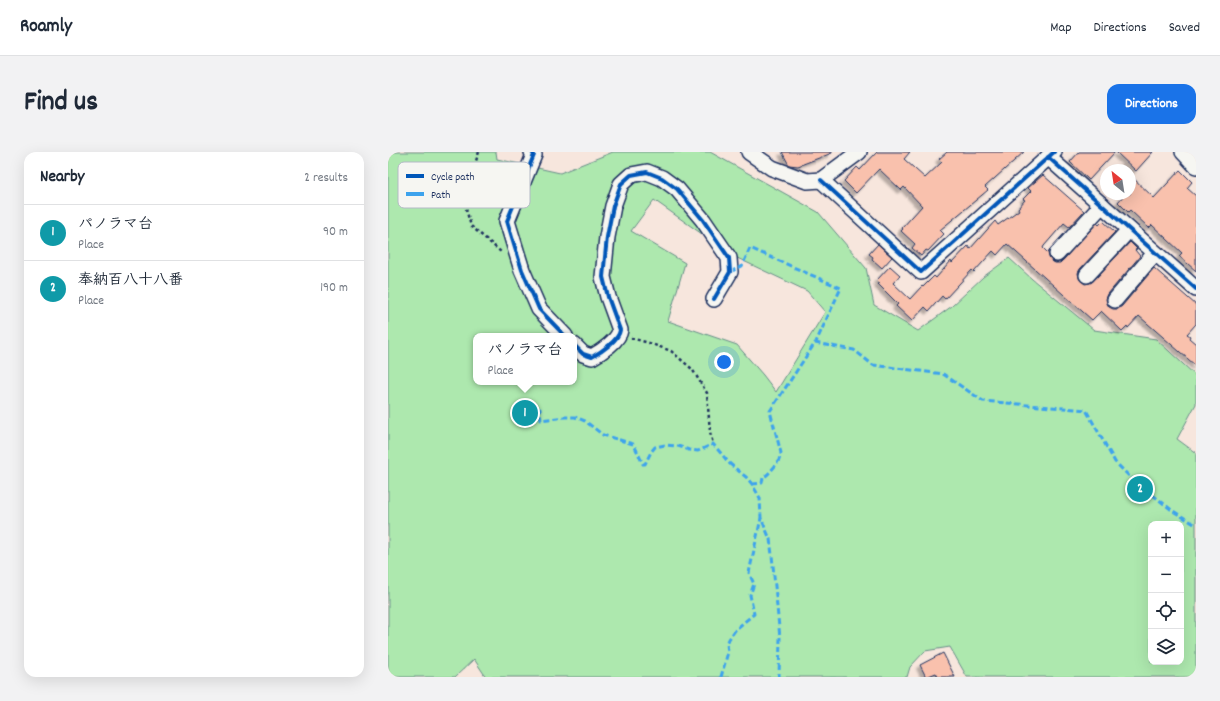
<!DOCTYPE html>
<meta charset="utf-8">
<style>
:root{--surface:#fff;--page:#f2f2f3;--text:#1f2937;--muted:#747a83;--line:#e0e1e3;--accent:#1a73e8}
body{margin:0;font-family:Dekko,"Klee One",sans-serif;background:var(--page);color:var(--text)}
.controls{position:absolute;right:12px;bottom:12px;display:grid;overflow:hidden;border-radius:8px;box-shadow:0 4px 16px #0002}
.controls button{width:36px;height:36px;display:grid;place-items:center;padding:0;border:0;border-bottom:1px solid var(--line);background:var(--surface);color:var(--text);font:20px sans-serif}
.compass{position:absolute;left:712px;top:12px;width:36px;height:36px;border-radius:50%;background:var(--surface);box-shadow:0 4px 16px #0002;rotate:330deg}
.you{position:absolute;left:336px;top:210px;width:14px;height:14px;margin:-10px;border:3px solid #fff;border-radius:50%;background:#1a73e8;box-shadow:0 0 0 6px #1a73e833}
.badge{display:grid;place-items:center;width:26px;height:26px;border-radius:50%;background:var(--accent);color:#fff;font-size:13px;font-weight:700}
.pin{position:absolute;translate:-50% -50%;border:2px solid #fff;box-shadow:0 1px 4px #0006}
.popup{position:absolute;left:85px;top:181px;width:104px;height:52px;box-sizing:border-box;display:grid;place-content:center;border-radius:8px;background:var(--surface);filter:drop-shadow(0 1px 3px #0005);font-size:13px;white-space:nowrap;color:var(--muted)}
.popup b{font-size:15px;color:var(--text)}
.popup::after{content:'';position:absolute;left:50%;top:100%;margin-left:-8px;border:8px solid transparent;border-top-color:var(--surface)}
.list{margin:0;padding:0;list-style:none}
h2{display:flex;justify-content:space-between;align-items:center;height:52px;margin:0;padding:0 16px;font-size:17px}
h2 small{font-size:13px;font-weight:400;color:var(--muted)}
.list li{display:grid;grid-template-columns:26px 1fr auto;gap:12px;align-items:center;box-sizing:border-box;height:56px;padding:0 16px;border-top:1px solid var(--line)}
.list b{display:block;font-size:15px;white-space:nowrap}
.list p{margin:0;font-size:13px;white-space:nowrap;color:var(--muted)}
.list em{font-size:13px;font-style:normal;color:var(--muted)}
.icon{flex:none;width:22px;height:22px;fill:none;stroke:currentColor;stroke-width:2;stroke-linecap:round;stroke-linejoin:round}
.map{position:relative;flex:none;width:808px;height:525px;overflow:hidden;border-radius:12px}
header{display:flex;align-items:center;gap:24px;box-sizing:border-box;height:56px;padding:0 20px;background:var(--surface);border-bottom:1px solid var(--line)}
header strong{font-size:19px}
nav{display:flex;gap:22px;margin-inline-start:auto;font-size:14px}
.intro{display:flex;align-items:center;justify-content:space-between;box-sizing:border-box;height:96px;padding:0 24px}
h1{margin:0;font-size:28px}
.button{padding:10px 18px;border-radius:12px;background:var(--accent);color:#fff;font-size:14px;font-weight:700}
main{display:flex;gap:24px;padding:0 24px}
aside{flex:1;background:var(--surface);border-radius:12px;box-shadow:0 4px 16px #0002}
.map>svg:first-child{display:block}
</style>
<header>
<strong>Roamly</strong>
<nav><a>Map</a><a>Directions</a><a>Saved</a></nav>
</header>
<div class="intro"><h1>Find us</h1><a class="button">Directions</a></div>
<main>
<aside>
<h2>Nearby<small>2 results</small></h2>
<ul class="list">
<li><span class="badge" style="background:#0f9aa8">1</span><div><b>パノラマ台</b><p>Place</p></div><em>90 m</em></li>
<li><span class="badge" style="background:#0f9aa8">2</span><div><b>奉納百八十八番</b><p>Place</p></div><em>190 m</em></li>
</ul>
</aside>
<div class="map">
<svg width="808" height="525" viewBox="0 0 808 525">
<defs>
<filter id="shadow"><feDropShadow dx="-3.5" dy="3.5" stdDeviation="1" flood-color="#0004"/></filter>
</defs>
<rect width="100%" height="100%" fill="#f7e6dd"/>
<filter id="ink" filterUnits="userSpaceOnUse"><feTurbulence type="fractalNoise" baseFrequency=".025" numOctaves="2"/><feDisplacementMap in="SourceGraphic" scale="8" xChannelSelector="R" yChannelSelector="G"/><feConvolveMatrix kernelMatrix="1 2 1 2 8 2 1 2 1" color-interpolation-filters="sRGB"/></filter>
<g filter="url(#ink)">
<!-- green -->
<path fill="#ade8ae" stroke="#648c86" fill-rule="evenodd" d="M 0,0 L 108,0 L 109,7 L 172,21 L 225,0 L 322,0 L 430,60 L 478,116 L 486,153 L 530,179 L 564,154 L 595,125 L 621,106 L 644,127 L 706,178 L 768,187 L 808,224 L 808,252 L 789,287 L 808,301 L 808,525 L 579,525 L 562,495 L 537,499 L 522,515 L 519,525 L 98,525 L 86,507 L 67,525 L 0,525 ZM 266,48 L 345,104 L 419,139 L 437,160 L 388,240 L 375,223 L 349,193 L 280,169 L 297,111 L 243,79 ZM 88,184 L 186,184 L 186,230 L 88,230 ZM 763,372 L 793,372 L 793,510 L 763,510 Z"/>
<!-- building -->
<g fill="#f9c1ad" stroke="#1b2f5e" filter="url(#shadow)">
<path d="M 394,0 L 444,0 L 444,1 L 410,14 L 401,13 Z"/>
<path d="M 489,0 L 522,0 L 516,7 L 537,26 L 554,10 L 551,7 L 559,0 L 636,0 L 597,35 L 600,38 L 552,78 L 556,82 L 540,99 L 538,98 L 533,104 L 524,96 L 527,92 L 513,79 L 515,77 L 514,76 L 534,54 L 516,35 L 513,38 L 491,17 L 468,41 L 456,29 L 469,15 L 472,18 Z"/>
<path d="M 691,0 L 727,0 L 701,28 L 682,10 Z"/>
<path d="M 728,0 L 765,0 L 748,19 Z"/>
<path d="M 792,18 L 804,30 L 799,36 L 808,44 L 808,119 L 791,104 L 794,101 L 764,73 L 761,76 L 742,58 L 740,60 L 730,50 L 737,42 L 742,42 L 742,23 L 766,46 Z"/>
<path d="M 655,23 L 696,59 L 681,75 L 676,71 L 656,94 L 655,96 L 660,101 L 661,105 L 663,108 L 667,111 L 672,111 L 675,108 L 709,71 L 711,73 L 715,69 L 727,80 L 692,117 L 690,121 L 691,126 L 693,129 L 697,132 L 702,131 L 705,129 L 742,90 L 749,97 L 747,98 L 752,104 L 720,142 L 718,147 L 719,151 L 721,155 L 725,157 L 730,157 L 734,154 L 766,116 L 808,153 L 808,172 L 799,182 L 802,184 L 801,186 L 808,192 L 808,214 L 751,164 L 740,176 L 739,174 L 734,179 L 713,159 L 704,168 L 619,92 L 609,103 L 605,99 L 586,120 L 584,118 L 557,147 L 554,144 L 541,159 L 537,155 L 524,169 L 508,154 L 510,152 L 490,132 L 492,131 L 489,128 L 502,114 L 512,123 L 505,131 L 522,147 L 534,134 L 535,135 L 546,124 L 548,126 L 563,109 L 564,111 L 580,94 L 582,97 L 607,69 L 610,73 L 631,58 L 630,56 L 637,48 L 635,47 L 643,39 L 640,36 Z"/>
<path d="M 490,92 L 504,105 L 494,116 L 484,107 L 485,105 L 481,102 Z"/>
<path d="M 555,501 L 567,525 L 550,525 L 548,521 L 538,525 L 532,513 Z"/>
</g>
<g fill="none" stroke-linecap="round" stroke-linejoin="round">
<!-- minor casing -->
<g stroke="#1b2f5e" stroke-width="18">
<g id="minor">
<path d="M 144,0 L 146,3 L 119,69 L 134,118 L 151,157 L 177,184"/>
<path d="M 361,0 L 384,16 L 419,29 L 433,28 L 471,0"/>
<path d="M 795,0 L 808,14"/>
<path d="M 660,5 L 808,137"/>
<path d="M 433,28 L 533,120 L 666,0"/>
<path d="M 669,102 L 714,53"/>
<path d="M 699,123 L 741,78"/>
<path d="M 727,148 L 767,101"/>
<path d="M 186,193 L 195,202 L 204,205 C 213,200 231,188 232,178 L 220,145 L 215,125 L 219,85 L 225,54 L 233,32 L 243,23 L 259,20 L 274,26 L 289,37 L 315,68 L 341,106 L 342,120 L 326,147"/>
</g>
</g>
<!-- path -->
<g stroke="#1b2f5e" stroke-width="2.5" stroke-dasharray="3 3" stroke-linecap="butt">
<path d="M 91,0 L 75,47 L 83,74 L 113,100"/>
<path d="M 243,186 L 261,191 L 283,199 L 304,217 L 319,241 L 322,280 L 325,292"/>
</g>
<!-- minor -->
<use href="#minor" stroke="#f6f6f2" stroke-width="15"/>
<!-- quiet -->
<g stroke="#3da3ed" stroke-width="3" stroke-dasharray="6 3" stroke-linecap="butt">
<path d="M 342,120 L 354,114 L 362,96 L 453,136 L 428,190"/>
<path d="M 141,263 L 152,257 L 153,268 L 177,265 L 187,265 L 197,269 L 215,283 L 245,292 L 248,297 L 255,312 L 257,312 L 263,300 L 267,295 L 277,293 L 290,294 L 301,298 L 310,299 L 325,292 L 342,312 L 358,325 L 364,332 L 372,346 L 373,366 L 382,387 L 384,403 L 392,486 L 391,525"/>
<path d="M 364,332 L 374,331 L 375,326 L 380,322 L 387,314 L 391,308 L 393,301 L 382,259 L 427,191 L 466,198 L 485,213 L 555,222 L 595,249 L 698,258 L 727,310 L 742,325 L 785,359 L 808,373"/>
<path d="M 333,525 L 340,500 L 339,492 L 341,487 L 348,477 L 366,462 L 362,443 L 366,432 L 361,421 L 373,366"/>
</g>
<!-- cycleway casing -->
<g stroke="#f6f6f2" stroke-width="6">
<g id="cycleway">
<path d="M 144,0 L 146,3 L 119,69 L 134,118 L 151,157 L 177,184"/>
<path d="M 660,5 L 808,137"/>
<path d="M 433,28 L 533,120 L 666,0"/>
<path d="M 186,193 L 195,202 L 204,205 C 213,200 231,188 232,178 L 220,145 L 215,125 L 219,85 L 225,54 L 233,32 L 243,23 L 259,20 L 274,26 L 289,37 L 315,68 L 341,106 L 342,120 L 326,147"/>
</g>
</g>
<!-- cycleway -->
<use href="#cycleway" stroke="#0057b8" stroke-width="4"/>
</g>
</g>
<!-- legend -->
<rect x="10" y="10" width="132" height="46" rx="6" fill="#f6f6f2" stroke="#b4bac6" stroke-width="1"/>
<rect x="18" y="22" width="18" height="4" fill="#0057b8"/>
<rect x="18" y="40" width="18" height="4" fill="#3da3ed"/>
<g font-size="11" fill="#1b2f5e">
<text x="43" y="28">Cycle path</text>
<text x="43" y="46">Path</text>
</g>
</svg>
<div class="controls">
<button>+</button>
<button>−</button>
<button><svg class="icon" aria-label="locate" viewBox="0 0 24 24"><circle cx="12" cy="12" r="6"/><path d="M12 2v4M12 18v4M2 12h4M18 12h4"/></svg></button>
<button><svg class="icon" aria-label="layers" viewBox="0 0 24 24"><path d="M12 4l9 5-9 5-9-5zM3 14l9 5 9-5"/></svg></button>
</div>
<svg class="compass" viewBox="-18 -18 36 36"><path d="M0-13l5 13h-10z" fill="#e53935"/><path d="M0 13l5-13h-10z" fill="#747a83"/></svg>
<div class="you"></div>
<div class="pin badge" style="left:137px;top:261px;background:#0f9aa8">1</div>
<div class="popup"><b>パノラマ台</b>Place</div>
<div class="pin badge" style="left:752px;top:337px;background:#0f9aa8">2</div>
</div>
</main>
